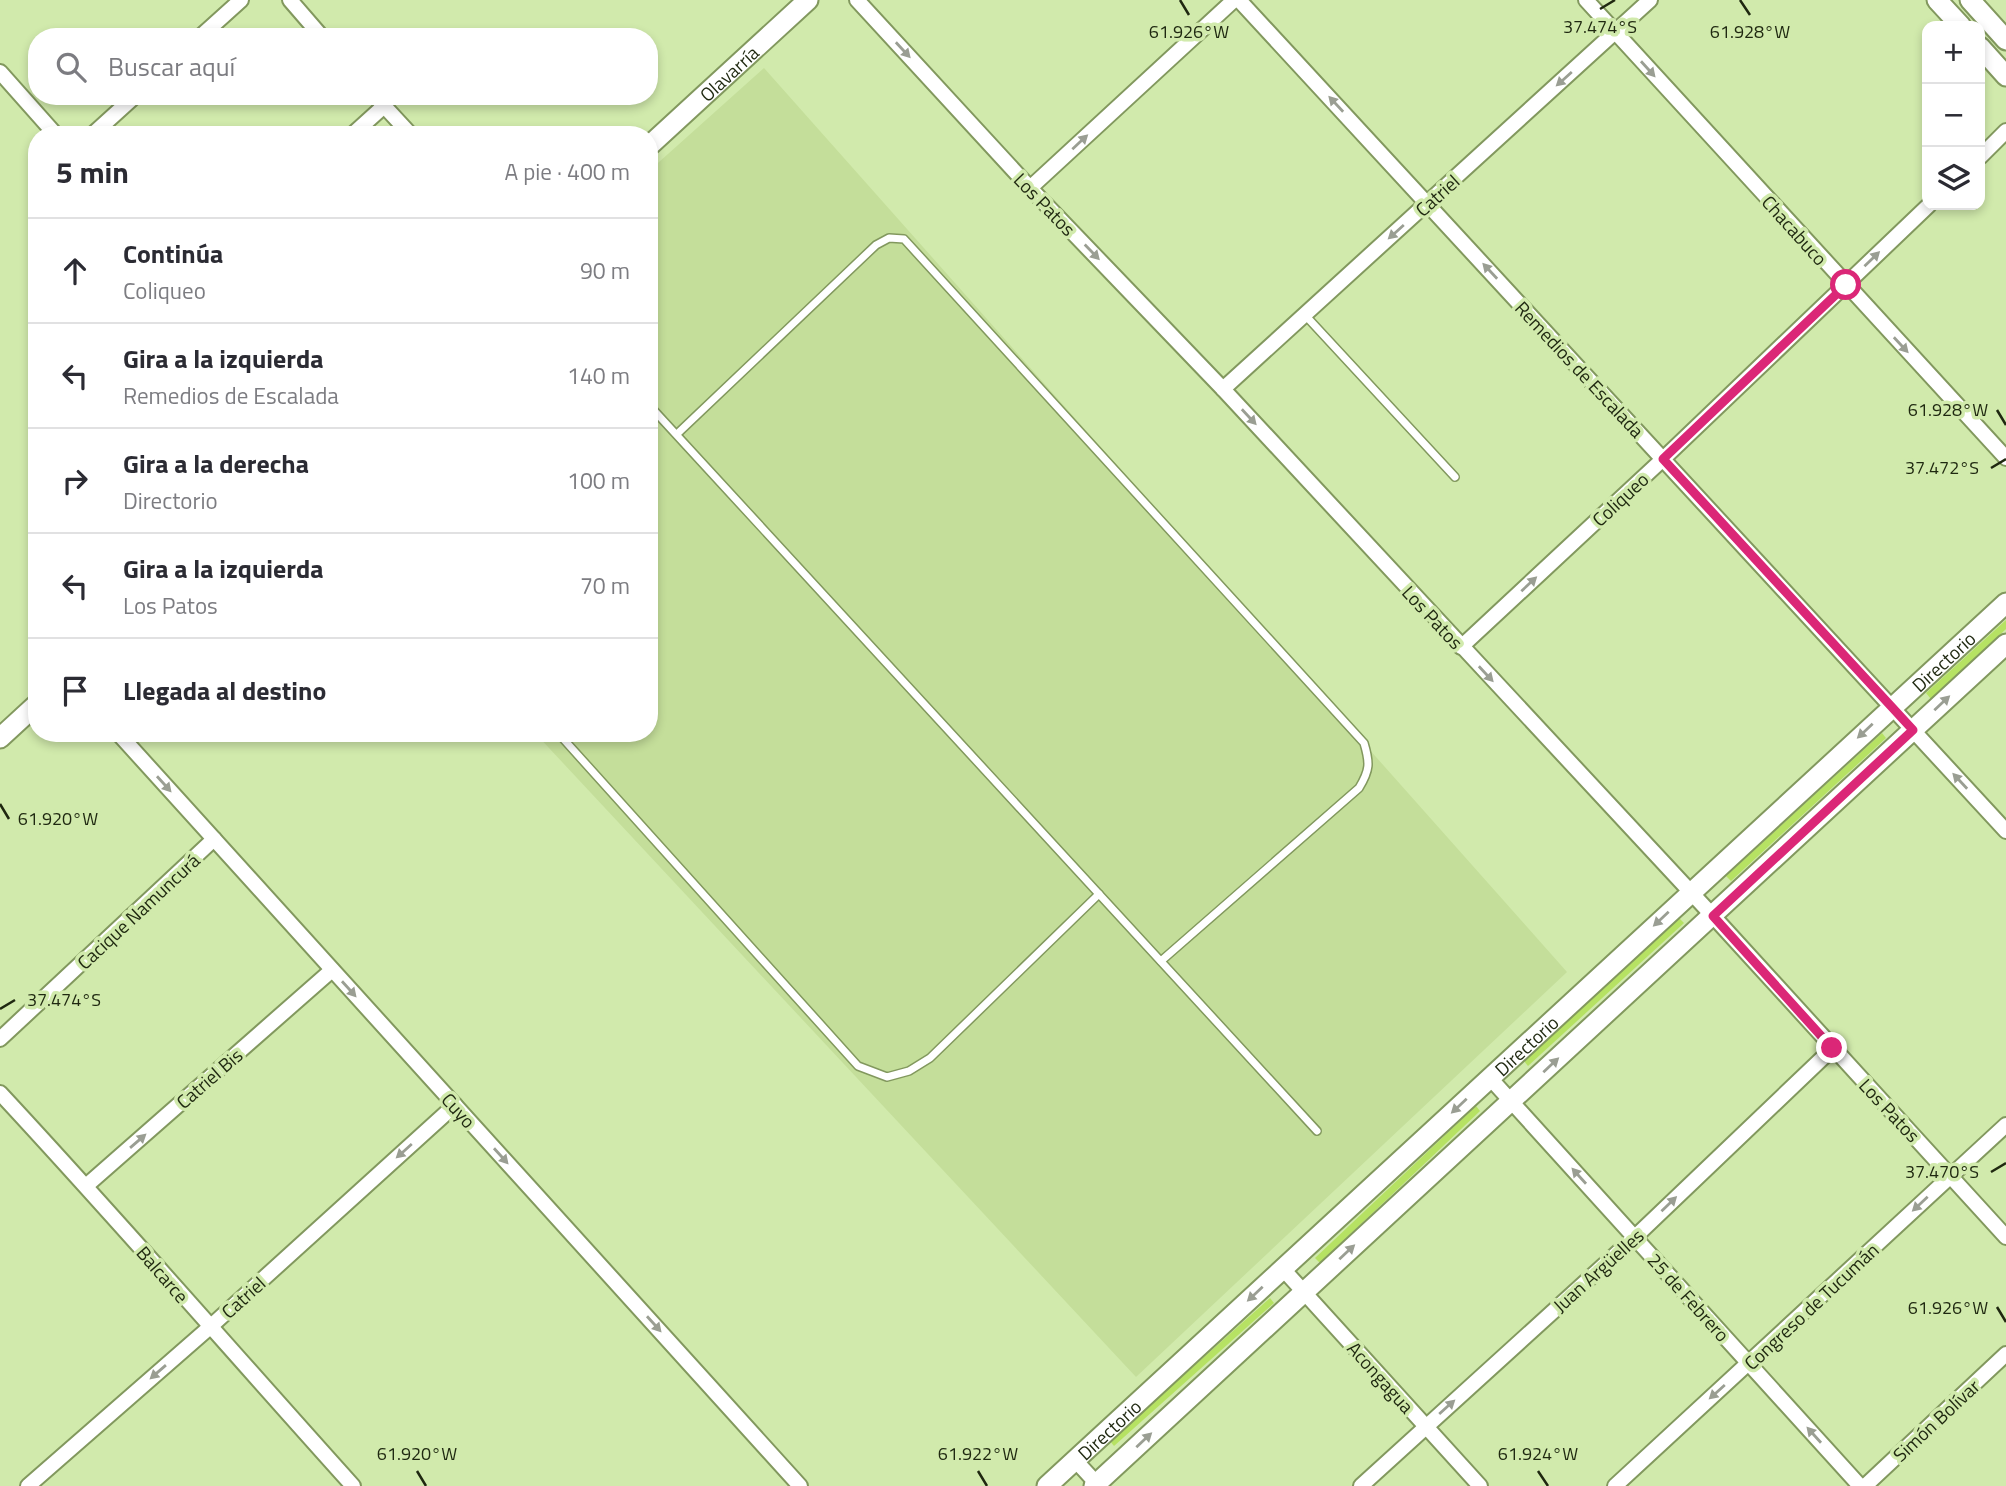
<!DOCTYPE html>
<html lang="es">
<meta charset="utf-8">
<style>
:root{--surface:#fff;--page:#f2f2f3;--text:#2b2b33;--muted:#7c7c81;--line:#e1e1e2}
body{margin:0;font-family:"Titillium Web",sans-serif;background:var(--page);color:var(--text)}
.controls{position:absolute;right:21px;top:21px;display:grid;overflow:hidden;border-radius:14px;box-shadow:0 4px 10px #0003}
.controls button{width:63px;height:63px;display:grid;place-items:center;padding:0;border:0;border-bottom:2px solid var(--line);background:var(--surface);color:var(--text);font:35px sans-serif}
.stop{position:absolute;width:21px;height:21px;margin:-16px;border:5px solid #db2777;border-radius:50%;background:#fff}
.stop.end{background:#db2777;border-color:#fff;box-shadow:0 2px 7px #0008}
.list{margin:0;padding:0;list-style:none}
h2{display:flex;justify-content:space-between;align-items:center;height:91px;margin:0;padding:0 28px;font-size:30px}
h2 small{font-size:23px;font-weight:400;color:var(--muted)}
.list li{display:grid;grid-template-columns:46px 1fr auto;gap:21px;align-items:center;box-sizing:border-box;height:105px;padding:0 28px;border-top:2px solid var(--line)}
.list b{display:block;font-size:26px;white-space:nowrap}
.list p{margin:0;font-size:23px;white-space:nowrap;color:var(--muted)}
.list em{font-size:23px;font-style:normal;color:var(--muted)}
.icon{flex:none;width:38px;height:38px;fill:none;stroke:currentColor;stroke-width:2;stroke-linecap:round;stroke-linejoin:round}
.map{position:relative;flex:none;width:2006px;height:1486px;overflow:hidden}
.search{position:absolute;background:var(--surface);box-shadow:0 4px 10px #0003;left:28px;top:28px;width:630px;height:77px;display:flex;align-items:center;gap:18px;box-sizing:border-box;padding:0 24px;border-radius:28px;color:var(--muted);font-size:26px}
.panel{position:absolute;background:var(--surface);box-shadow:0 4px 10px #0003;left:28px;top:126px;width:630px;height:616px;border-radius:28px}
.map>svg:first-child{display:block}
</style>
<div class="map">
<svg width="2006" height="1486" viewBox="0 0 2006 1486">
<rect width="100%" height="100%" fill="#d1eaac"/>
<!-- built -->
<path fill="#c4de9a" d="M 764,68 L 1567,972 L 1136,1377 L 535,733 L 649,733 L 649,171 Z"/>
<!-- green -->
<g fill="#b6e263">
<path d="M 2006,620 L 2006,629 L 1931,699 L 1926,693 Z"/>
<path d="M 1882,733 L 1886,738 L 1731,881 L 1726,876 Z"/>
<path d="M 1679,918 L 1684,923 L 1528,1066 L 1524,1061 Z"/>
<path d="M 1476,1106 L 1480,1111 L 1320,1263 L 1315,1258 Z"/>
<path d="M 1270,1298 L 1274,1303 L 1114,1446 L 1110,1441 Z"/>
</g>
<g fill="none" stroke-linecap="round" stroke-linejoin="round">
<!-- lane casing -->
<g stroke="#82985e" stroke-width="10">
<g id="lane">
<path d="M 1305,315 L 1455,477"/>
<path d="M 649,405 L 1317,1131"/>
<path d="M 677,434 L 876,245 L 889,238 L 904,239 L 1364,743 C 1370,763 1370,770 1359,788 L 1161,961"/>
<path d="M 558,733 L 858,1066 L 887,1077 L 909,1071 L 930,1058 L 1099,894"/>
</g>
</g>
<!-- street casing -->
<g stroke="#82985e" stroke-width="18">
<g id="street">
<path d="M 290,0 L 322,37"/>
<path d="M 857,0 L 1030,188 L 1223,389 L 1713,916 L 2006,1237"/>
<path d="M 1239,0 L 2006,831"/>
<path d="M 1586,0 L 2006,458"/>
<path d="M 200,37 L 241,0"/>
<path d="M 0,72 L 56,135"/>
<path d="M 375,96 L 411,135"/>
<path d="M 92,135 L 135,96"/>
<path d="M 352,135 L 384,106"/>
<path d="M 1980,157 L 2006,131"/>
<path d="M 1030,188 L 1234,0"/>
<path d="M 1223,389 L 1650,0"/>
<path d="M 1461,647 L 1663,459 L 1929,205"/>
<path d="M 118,733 L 800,1486"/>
<path d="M 0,1039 L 214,839"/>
<path d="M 1490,1078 L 1860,1486"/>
<path d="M 0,1093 C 120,1222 235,1355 353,1486"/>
<path d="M 86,1186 L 332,970"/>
<path d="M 1283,1269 L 1480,1486"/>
<path d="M 1075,1460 L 1099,1486"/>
<path d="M 28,1486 L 210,1327 L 455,1105"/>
<path d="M 1361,1486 L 1635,1237 L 1832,1049"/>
<path d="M 1615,1486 L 2006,1125"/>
<path d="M 1865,1486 L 2006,1354"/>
</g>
</g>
<!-- secondary casing -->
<g stroke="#82985e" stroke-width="23">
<g id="secondary">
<path d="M 1937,0 L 1961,26"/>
<path d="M 1970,0 L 2006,40"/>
<path d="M 1980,47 L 2006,76"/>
<path id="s1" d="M 649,146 L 808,0"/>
<path d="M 0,738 L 37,704"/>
<path id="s2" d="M 1047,1486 L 2006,603"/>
<path d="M 1094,1486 L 2006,644"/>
</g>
</g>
<!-- lane -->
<use href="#lane" stroke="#fff" stroke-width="7"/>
<!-- street -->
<use href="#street" stroke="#fff" stroke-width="14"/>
<!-- secondary -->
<use href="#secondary" stroke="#fff" stroke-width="19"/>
</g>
<!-- one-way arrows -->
<defs><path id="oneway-solid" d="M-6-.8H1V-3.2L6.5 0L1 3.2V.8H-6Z" transform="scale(1.75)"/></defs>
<g fill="#9a9e93">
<use href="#oneway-solid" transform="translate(903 50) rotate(47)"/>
<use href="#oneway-solid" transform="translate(1648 69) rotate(48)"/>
<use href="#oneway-solid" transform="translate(1564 79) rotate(138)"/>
<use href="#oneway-solid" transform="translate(1336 104) rotate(-133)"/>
<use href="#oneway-solid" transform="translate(1080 142) rotate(-43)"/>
<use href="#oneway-solid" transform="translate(1396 232) rotate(138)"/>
<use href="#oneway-solid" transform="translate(1092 252) rotate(46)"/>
<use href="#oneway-solid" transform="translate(1872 259) rotate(-44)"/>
<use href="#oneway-solid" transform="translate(1490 271) rotate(-133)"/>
<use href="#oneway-solid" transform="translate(1901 345) rotate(47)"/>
<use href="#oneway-solid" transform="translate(1249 417) rotate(47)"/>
<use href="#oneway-solid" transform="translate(1529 584) rotate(-43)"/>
<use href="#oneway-solid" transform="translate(1486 674) rotate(47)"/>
<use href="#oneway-solid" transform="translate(1942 703) rotate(-43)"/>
<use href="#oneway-solid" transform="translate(1865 731) rotate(137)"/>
<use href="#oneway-solid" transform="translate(1960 781) rotate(-133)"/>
<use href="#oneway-solid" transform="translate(164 784) rotate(48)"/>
<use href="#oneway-solid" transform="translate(1661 919) rotate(137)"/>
<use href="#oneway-solid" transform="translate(349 989) rotate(48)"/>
<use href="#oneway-solid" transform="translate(1551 1065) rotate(-43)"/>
<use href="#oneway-solid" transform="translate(1459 1106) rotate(137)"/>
<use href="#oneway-solid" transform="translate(138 1141) rotate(-41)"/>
<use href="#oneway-solid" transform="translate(404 1151) rotate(138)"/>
<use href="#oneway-solid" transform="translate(501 1156) rotate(48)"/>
<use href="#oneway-solid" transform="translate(1579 1176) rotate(-132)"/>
<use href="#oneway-solid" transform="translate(1669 1204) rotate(-44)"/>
<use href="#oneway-solid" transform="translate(1920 1204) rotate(137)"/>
<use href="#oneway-solid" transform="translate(1347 1252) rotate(-43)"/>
<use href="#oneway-solid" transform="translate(1255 1294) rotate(137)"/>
<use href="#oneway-solid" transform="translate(654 1324) rotate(48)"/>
<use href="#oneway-solid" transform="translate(158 1372) rotate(139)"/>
<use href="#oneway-solid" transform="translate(1717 1392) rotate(138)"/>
<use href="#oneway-solid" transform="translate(1447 1407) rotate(-42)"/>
<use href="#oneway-solid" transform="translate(1814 1435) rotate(-132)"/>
<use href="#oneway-solid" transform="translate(1144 1440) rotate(-43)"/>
</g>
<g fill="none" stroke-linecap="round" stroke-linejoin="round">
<!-- route -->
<path stroke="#db2777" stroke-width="9" d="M 1832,1048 L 1713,916 L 1913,730 L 1663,459 L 1846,285"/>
</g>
<!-- ticks -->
<path fill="none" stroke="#1f2810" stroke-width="2.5" d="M 1180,0 L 1189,15M 1740,0 L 1750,15M 1600,9 L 1615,0M 1997,410 L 2006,425M 1991,468 L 2006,459M 0,804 L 9,819M 0,1009 L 15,1000M 1991,1172 L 2006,1163M 1997,1307 L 2006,1322M 417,1471 L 426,1486M 978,1471 L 987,1486M 1538,1471 L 1548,1486"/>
<g text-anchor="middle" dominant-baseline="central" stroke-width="7" stroke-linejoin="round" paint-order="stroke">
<!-- street labels -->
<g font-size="19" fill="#1f2810" stroke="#d1eaac">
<text stroke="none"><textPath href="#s1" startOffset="108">Olavarría</textPath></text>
<text transform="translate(1437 195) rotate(-42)">Catriel</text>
<text transform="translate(1045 204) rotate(46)">Los Patos</text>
<text transform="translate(1795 230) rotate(48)">Chacabuco</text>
<text transform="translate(1580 369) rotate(47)">Remedios de Escalada</text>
<text transform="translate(1620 499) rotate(-43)">Coliqueo</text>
<text transform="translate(1433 617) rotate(47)">Los Patos</text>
<text stroke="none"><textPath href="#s2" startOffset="1218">Directorio</textPath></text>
<text transform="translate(138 911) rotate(-43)">Cacique Namuncurá</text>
<text stroke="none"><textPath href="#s2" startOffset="651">Directorio</textPath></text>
<text transform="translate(209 1078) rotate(-41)">Catriel Bis</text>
<text transform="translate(459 1110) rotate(48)">Cuyo</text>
<text transform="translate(1890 1110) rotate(47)">Los Patos</text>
<text transform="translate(1598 1270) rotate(-42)">Juan Argüelles</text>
<text transform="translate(163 1274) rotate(49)">Balcarce</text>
<text transform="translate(243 1297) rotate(-42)">Catriel</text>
<text transform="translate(1689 1297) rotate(48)">25 de Febrero</text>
<text transform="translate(1811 1306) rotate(-43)">Congreso de Tucumán</text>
<text transform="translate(1381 1377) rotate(48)">Acongagua</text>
<text transform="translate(1936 1420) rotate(-43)">Simón Bolívar</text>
<text stroke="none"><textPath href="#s2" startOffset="84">Directorio</textPath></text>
</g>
</g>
<g font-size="18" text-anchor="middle" fill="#1f2810" stroke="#d1eaac" stroke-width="7" stroke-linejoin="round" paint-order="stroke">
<text x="1600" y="33">37.474°S</text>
<text x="1189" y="38">61.926°W</text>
<text x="1750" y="38">61.928°W</text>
<text x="1948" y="416">61.928°W</text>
<text x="1942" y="474">37.472°S</text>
<text x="58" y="825">61.920°W</text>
<text x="64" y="1006">37.474°S</text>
<text x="1942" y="1178">37.470°S</text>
<text x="1948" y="1314">61.926°W</text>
<text x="417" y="1460">61.920°W</text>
<text x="978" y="1460">61.922°W</text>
<text x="1538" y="1460">61.924°W</text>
</g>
</svg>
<div class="controls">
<button>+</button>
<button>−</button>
<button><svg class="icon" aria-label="layers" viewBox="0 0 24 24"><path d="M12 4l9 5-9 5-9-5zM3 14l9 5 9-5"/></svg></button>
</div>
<div class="stop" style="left:1846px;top:285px"></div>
<div class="stop end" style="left:1832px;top:1048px"></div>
<div class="search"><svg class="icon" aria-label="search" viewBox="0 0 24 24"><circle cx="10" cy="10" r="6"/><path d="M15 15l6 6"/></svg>Buscar aquí</div>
<section class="panel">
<h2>5 min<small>A pie · 400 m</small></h2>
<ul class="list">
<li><svg class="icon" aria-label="ahead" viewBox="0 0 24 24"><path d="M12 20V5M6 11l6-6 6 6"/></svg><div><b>Continúa</b><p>Coliqueo</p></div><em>90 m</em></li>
<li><svg class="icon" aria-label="left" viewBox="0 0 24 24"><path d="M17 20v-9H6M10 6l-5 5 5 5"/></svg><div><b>Gira a la izquierda</b><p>Remedios de Escalada</p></div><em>140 m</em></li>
<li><svg class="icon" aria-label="right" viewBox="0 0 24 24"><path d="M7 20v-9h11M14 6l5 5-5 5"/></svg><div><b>Gira a la derecha</b><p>Directorio</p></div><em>100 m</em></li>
<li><svg class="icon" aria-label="left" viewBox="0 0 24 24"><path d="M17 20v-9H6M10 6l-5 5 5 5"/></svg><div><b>Gira a la izquierda</b><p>Los Patos</p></div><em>70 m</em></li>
<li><svg class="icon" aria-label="arrive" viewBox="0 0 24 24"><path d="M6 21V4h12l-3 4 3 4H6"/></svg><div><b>Llegada al destino</b></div></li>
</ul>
</section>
</div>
